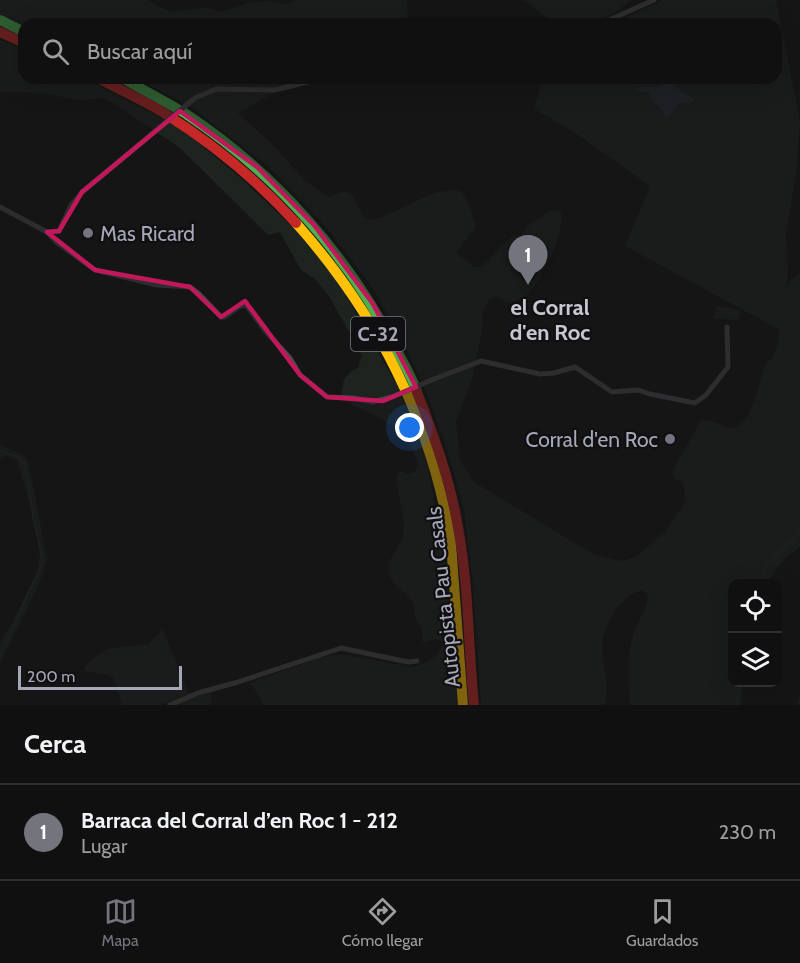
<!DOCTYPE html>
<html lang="es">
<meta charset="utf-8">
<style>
:root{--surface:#101010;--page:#191919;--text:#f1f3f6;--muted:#9c9d9f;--line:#303030;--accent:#73747e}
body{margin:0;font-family:Cabin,sans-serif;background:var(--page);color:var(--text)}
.controls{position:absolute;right:18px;bottom:18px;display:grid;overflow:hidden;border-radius:12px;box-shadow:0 6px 24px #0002}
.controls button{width:54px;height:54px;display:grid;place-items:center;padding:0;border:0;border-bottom:2px solid var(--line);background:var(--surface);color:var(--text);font:30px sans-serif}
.scale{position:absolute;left:18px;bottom:15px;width:164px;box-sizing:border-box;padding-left:6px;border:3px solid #a6a7b6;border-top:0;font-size:16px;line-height:21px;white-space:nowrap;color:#a6a7b6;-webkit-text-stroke:4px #100f11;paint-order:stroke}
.you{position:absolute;left:410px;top:428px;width:21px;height:21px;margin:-15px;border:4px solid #fff;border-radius:50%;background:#1a73e8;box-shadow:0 0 0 9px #1a73e833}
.badge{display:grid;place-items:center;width:39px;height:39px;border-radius:50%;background:var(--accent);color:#fff;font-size:20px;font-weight:700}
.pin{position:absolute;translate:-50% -50px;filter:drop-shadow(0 2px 3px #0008)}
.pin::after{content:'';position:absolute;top:32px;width:21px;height:18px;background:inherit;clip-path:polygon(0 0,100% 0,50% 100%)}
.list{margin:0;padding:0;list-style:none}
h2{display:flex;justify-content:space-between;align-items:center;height:78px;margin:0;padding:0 24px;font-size:26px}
h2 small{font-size:20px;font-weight:400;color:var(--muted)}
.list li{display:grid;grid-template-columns:39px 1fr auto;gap:18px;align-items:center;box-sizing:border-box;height:96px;padding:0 24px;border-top:2px solid var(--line)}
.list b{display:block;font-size:22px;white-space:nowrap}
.list p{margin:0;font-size:20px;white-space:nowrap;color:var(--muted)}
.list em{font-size:20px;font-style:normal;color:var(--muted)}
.icon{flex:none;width:33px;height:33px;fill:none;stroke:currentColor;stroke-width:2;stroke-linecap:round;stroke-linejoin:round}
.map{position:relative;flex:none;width:800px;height:705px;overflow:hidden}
.search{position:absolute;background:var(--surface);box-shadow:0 6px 24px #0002;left:18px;right:18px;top:18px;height:66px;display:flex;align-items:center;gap:15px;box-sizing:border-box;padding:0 21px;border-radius:18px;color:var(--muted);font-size:22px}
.sheet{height:174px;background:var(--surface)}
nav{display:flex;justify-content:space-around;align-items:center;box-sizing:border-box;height:84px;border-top:2px solid var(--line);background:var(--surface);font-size:16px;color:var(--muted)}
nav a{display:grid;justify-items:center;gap:3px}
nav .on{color:var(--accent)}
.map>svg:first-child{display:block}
</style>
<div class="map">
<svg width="800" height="705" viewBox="0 0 800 705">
<rect width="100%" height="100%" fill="#151515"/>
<!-- green -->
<g fill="#1d241f">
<path d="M 0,0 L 147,0 C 156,5 165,11 175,11 C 189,10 206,4 220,12 L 249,3 L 268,1 L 286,4 L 296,0 L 407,0 L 408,24 L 24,24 L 24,27 L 0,14 Z"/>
<path d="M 525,0 L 632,0 C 625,4 620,10 613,14 C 607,17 600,18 594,19 C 564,26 547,23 525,0 Z"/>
<path d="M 663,0 L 776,0 L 800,121 L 796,175 L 786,233 L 788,272 L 786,290 L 788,284 L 800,272 L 800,547 L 786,557 L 767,583 L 732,584 L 732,682 L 743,683 L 742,705 L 630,705 C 629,681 626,653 635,630 C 639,618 648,609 648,595 L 643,590 C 633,592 623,600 617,609 C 587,651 613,664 605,705 L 481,705 L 473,586 L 464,510 L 447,450 L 429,400 L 410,356 L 373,288 L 326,227 L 271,169 L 193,108 L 135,78 L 301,78 L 238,113 L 273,145 L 305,181 L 329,197 C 363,180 350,210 369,220 C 400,215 428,186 460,191 L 468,202 L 476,227 L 456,253 L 474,267 L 482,267 L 511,237 L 520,235 L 529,225 L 548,212 L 558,210 L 561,212 C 565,230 546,272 534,286 C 528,295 518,302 507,303 L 496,296 L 489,299 L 482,314 L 483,326 L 472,379 L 456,422 L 460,461 L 474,482 L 593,554 L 622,561 L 637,556 L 665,532 L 685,502 L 684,488 L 681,481 L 674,479 L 672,472 L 701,420 C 715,419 725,429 734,428 C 752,425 760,379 765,364 C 777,356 778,344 780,330 L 625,246 L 650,186 L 574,132 L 534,109 L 543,78 L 776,78 L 776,24 L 605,24 L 617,21 Z"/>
<path d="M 0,39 L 24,50 L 24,78 L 83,78 L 163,119 L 189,135 L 242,179 L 293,227 L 339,283 L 398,387 L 425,450 L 447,574 L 458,705 L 264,705 L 251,683 L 320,657 L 342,654 L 411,667 C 425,665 442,656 442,642 L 436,639 L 423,643 L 421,628 L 414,615 C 420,596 394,591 389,574 C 385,559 400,548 403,535 C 407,524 396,490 396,476 L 401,471 L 408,474 L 415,472 L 418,466 C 411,435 390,423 363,409 C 355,406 347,404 342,397 C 340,385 346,371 358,368 L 362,355 L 329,296 L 315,279 L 301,270 L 280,232 L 268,235 L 180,148 L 113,103 L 101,98 L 80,100 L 38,93 L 0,92 Z"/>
<path d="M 716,306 L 740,310 L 739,319 L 735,320 L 714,318 Z"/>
<path d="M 0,445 L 23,455 L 29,463 L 47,559 L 39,584 L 0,664 L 0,642 L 12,623 L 38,570 L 40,552 L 29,501 L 17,460 L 6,455 L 0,458 L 0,461 Z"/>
<path d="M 163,629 L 190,698 L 211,693 L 212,705 L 167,705 L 167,702 L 160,705 L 122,705 L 114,678 L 108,675 L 83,671 L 89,662 L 107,649 L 148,644 Z"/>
</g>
<!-- water -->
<path fill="#292d37" d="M 671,82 L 683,93 L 695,98 L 694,101 L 689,103 L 680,102 C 675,107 672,113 667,118 L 660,107 L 653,102 L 649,93 L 637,91 L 639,87 L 656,87 Z"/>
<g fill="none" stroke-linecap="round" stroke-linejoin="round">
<!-- stream -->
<g stroke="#292d37" stroke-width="1.5">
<path d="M 0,451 L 18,457 L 25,464 L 34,522 L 43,561 L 0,656"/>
<path d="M 759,584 L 766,565 L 800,532"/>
<path d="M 737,705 L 740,682"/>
<path d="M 798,705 L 800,699"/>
</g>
<!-- street -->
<g stroke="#49494e" stroke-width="5">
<path d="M 600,24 L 654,0"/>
<path d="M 195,98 L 216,89 L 275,90 L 323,78"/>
<path d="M 0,207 L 47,232 L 59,231 L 71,205 L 82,192 L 160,127"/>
<path d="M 47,232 L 56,242 L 95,270 L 157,285 L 190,287 L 199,294 L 221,317 L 225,317 L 240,306 L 246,305 L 266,332 L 290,358 L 300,375 L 327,397 L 352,398 L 373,402 L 392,397"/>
<path d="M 434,379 L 481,361 L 540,374 L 554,373 L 575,367 L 612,392 L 638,390 L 650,394 L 695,403 L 706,395 L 728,367 L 727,327"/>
<path d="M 170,705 L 198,693 L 238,682 L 341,648 L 408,662 L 417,661"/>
</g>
<!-- fast -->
<g stroke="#4caf50" stroke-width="10">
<path d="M 0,20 L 24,32"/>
<path d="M 122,78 C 143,90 165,101 186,114 C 275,173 349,256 397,351 C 404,364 412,377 417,392"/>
</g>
<!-- slow -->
<path stroke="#ffc107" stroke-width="10" d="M 296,223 C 377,314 432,422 451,543 L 463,705"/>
<!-- jam -->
<g stroke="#c62828" stroke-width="10">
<path d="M 0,32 L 24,43"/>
<path d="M 98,78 C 120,90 143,100 164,113 C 212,143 258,181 296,223"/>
<path d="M 417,392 C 434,436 450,480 458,527 C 469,586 468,646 474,705"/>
</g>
<!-- street-bridge -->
<g stroke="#49494e" stroke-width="5">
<path d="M 160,127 L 195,98"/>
<path d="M 392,397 L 434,379"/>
</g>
</g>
<!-- marked area -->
<path d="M0 0H800V705H0ZM 180,111 L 257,167 L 314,225 L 373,304 L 416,387 L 383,401 L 327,397 L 300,375 L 245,301 L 221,317 L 190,287 L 95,270 L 47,232 L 59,231 L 82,192 Z" fill="#151515" fill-opacity=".55" fill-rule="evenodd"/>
<path fill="none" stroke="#c2185b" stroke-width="4.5" stroke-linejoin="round" d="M 180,111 L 257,167 L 314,225 L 373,304 L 416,387 L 383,401 L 327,397 L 300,375 L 245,301 L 221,317 L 190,287 L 95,270 L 47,232 L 59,231 L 82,192 Z"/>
<!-- markers -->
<g fill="#73747e" stroke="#100f11" stroke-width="2">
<circle cx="88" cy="233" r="6"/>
<circle cx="670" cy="439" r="6"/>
</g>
<g text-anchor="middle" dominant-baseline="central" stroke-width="4.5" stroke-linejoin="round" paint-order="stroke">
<!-- shield labels -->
<rect fill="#100f11" stroke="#797984" stroke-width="1.5" x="351" y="317" width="54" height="34" rx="4.5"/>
<g font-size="20" font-weight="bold" fill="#a6a7b6">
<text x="378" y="334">C-32</text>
</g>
<!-- poi labels -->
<g font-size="21" fill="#a6a7b6" stroke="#100f11" text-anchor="start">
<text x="100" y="233">Mas Ricard</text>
<text x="658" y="439" text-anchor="end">Corral d'en Roc</text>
</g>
<!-- street labels -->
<g font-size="21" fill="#a6a7b6" stroke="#100f11">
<text transform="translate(443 597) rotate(-96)">Autopista Pau Casals</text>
</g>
<!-- neighbourhood labels -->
<g font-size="22" font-weight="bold" fill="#c7c7d2" stroke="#100f11">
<text x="550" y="307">el Corral<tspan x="550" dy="25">d'en Roc</tspan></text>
</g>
</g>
</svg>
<div class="controls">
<button><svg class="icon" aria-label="locate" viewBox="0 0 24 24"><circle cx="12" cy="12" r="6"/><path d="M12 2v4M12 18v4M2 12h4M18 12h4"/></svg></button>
<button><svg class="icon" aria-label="layers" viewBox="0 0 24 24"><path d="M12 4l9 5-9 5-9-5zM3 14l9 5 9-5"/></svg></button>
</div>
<div class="scale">200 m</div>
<div class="you"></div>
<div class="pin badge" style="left:528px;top:285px">1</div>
<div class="search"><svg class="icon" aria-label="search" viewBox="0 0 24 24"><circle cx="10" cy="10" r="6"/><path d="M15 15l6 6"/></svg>Buscar aquí</div>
</div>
<section class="sheet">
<h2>Cerca<small></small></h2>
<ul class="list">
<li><span class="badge">1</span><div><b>Barraca del Corral d’en Roc 1 - 212</b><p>Lugar</p></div><em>230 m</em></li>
</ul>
</section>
<nav>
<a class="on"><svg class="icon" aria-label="map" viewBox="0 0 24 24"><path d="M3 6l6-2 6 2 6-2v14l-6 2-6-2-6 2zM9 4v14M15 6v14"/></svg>Mapa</a>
<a><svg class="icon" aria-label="directions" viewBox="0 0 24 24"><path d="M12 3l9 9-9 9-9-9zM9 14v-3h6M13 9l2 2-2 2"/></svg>Cómo llegar</a>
<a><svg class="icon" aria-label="saved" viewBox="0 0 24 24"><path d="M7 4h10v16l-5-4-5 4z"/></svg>Guardados</a>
</nav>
